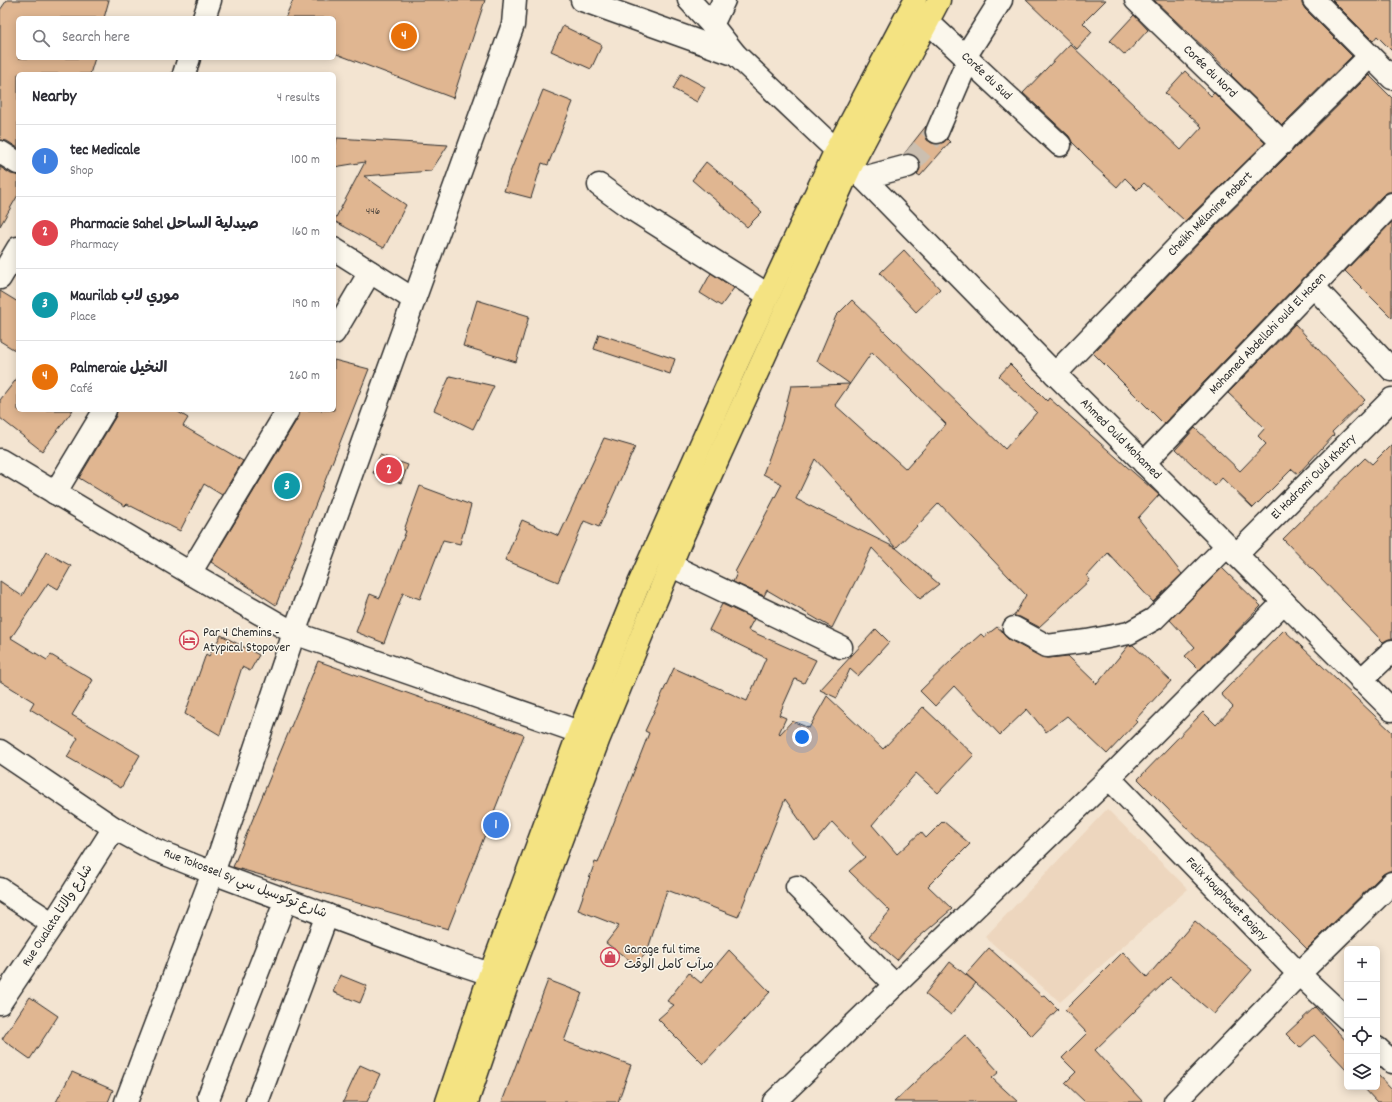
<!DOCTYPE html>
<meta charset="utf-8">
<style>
:root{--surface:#fff;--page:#f2f2f3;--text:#2b2b33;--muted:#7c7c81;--line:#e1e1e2;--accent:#ea580c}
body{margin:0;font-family:Dekko,"Playpen Sans Arabic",sans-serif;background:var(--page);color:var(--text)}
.controls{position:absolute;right:12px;bottom:12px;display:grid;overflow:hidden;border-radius:6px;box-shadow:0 2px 10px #0003}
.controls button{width:36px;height:36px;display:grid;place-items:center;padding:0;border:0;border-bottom:1px solid var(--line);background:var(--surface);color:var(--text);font:20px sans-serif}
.you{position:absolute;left:802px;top:737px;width:14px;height:14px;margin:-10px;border:3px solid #fff;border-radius:50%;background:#1a73e8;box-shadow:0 0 0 6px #1a73e833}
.badge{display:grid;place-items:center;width:26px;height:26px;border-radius:50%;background:var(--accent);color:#fff;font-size:13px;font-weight:700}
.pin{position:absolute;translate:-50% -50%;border:2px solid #fff;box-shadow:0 1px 4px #0006}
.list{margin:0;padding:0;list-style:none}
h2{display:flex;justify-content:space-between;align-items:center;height:52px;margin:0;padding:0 16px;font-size:17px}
h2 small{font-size:13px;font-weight:400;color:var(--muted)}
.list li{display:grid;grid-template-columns:26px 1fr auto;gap:12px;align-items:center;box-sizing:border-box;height:72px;padding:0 16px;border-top:1px solid var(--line)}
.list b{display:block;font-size:15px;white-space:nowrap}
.list p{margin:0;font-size:13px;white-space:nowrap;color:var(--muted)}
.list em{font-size:13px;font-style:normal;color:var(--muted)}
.icon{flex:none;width:22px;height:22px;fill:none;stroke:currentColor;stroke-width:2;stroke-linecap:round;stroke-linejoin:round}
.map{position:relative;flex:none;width:1392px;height:1102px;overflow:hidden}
.search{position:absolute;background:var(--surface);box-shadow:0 2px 10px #0003;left:16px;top:16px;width:320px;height:44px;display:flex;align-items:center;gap:10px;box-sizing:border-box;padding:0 14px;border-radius:6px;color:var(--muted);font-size:15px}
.panel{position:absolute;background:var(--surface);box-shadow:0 2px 10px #0003;left:16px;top:72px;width:320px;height:340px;border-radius:6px}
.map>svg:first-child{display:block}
</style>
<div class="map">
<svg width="1392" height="1102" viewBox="0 0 1392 1102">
<rect width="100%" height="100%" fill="#f3e4d1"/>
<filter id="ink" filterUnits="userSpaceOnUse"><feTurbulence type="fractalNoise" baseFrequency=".025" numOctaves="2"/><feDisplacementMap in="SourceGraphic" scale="8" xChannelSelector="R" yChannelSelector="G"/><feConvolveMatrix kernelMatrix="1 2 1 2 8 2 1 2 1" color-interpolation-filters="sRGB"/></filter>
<g filter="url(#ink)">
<!-- built -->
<path fill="#edd6be" d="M 1107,809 L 1188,889 L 1060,1002 L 985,937 Z"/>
<!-- building -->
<g fill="#e0b691" stroke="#2b2b2b" fill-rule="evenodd">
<path d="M 7,0 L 109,0 L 104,18 L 18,18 L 18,58 L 95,58 L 90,74 L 18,74 L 18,148 L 7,141 L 0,140 L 0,10 Z"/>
<path d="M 293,0 L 485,0 L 453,98 L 334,53 L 334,18 L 285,18 Z"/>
<path d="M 1026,0 L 1106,0 L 1083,23 L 1092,32 L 1077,49 Z"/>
<path d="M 1154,0 L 1302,0 L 1302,4 L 1305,9 L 1352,56 L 1282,125 L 1231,75 L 1232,74 Z"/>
<path d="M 1332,0 L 1392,0 L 1392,51 L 1377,36 L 1373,41 Z"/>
<path d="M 1134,15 L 1148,30 L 1125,55 L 1110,41 Z"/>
<path d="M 563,26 L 602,45 L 591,69 L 551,51 Z"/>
<path d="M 1070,44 L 1181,150 L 1202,127 L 1165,93 L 1185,71 L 1211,96 L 1214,93 L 1265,143 L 1185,221 L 1144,183 L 1137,190 L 1125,178 L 1117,187 L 1092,164 L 1093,163 L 1072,142 L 1069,136 L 1023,93 Z"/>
<path d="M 681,74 L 705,87 L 697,102 L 673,89 Z"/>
<path d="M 1369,75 L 1392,98 L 1392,192 L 1388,192 L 1383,195 L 1164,424 L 1093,353 L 1201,241 Z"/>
<path d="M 543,90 L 573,102 L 548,165 L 542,163 L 531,198 L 504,191 L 509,175 Z"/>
<path d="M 926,126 L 925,134 L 927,140 L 932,143 L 939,144 L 944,142 L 947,139 L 950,142 L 920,176 L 917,174 L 920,169 L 920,163 L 917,157 L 911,154 L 904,154 Z"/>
<path d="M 337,138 L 448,145 L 431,171 L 364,176 L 406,205 L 384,248 L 334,221 L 365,162 L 334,167 L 334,154 Z"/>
<path d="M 706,162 L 734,185 L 733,186 L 762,212 L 747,227 L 692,180 Z"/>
<path d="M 0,167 L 11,174 L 18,175 L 18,195 L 0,226 Z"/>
<path d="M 1392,222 L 1392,318 L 1345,271 Z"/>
<path d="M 904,250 L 940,289 L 916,312 L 880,273 Z"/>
<path d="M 711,273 L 734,288 L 721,306 L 700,293 Z"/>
<path d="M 0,291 L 18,302 L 18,352 L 0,341 Z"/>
<path d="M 477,300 L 529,316 L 516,362 L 463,346 Z"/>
<path d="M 852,300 L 1005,449 L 1037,412 L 999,376 L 1010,364 L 1047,401 L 1049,398 L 1159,495 L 1138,518 L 1182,574 L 1153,602 L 1108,553 L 1087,576 L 1090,580 L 1039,627 L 1020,617 L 1014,616 L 1026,595 L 939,503 L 896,548 L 815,459 L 796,499 L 896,548 L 939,584 L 920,599 L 872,548 L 832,628 L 767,590 L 764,596 L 733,582 L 737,573 L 735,572 L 782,484 L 763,474 L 782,422 L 791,386 L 850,384 L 817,361 L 836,316 ZM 872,352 L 946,424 L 906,469 L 835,405 Z"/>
<path d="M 1295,324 L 1365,400 L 1332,432 L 1334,435 L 1298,474 L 1292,469 L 1253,508 L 1222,478 L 1215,486 L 1176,449 L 1195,428 L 1240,471 L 1266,444 L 1258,436 L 1265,428 L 1228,393 Z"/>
<path d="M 599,334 L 675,359 L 670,374 L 594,349 Z"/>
<path d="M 334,360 L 369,369 L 276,605 L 211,562 L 299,416 L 300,410 L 334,410 Z"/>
<path d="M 450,376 L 494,386 L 473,429 L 434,410 Z"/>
<path d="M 18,377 L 18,410 L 73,410 L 42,451 L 0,418 L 0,400 Z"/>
<path d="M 117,410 L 175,410 L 188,418 L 183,426 L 243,461 L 222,495 L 204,484 L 180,531 L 127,504 L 125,506 L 79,478 L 116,416 Z"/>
<path d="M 604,438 L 635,447 L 599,527 L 584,521 L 558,582 L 505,560 L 522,520 L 559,536 Z"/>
<path d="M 1392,444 L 1392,639 L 1389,639 L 1383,642 L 1283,539 L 1365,458 L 1372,464 Z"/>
<path d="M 380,455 L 408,465 L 401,483 L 373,473 Z"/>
<path d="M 420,486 L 471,505 L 460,544 L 443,540 L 420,599 L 403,593 L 384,643 L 356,632 L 370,594 L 380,598 L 406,531 L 404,530 Z"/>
<path d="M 46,552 L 71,566 L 58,589 L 48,583 L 11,638 L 47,660 L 51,655 L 93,680 L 72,715 L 140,755 L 121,788 L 67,757 L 78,738 L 30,709 L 34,702 L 0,681 L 0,581 L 22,596 Z"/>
<path d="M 1222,568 L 1261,606 L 1199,670 L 1185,656 L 1195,647 L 1170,620 Z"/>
<path d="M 722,604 L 754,619 L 748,630 L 816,660 L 804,683 L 795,679 L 779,715 L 786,718 L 779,733 L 780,734 L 792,721 L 809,728 L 827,696 L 883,749 L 923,707 L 974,755 L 938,793 L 916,773 L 872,825 L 897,854 L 921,832 L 926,838 L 943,821 L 970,844 L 928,886 L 952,909 L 912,943 L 897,960 L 869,936 L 890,911 L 849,871 L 865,857 L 832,822 L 815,842 L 785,799 L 738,917 L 667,890 L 647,952 L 636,965 L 606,943 L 619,926 L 578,910 L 595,862 L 598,863 L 649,733 L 645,731 L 674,668 L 747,701 L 766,658 L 709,630 Z"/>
<path d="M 997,627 L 1002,631 L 1004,635 L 1008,639 L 1041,657 L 1049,658 L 1068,656 L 1097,684 L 1128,646 L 1133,645 L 1171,681 L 1135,720 L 1137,722 L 1107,754 L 1067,716 L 1046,732 L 1027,709 L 1000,735 L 954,686 L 935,706 L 920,691 L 955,657 L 981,634 L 984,637 Z"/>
<path d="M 876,629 L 889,642 L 858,676 L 850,669 L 837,698 L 820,690 Z"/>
<path d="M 1284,630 L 1392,732 L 1392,871 L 1389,871 L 1383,874 L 1307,949 L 1138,779 L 1203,712 L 1216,725 L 1233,707 L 1221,694 Z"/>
<path d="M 221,635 L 259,655 L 250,671 L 242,667 L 220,735 L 185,714 L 206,654 L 209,656 Z"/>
<path d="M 318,661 L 524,735 L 448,929 L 233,867 Z"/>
<path d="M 1195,921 L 1252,970 L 1214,1014 L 1170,977 L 1095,1050 L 1143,1102 L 1085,1102 L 1065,1083 L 1076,1072 L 1062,1058 L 1087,1033 L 1065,1010 L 1123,952 L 1147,977 Z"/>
<path d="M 989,948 L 1042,996 L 1044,995 L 1058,1009 L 1032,1036 L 1006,1010 L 966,974 Z"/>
<path d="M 729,950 L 770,992 L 703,1064 L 658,1019 L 674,1005 L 667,1001 L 689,973 L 701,983 Z"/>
<path d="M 950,962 L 976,983 L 951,1015 L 925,994 Z"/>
<path d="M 340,975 L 367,986 L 360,1003 L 333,992 Z"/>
<path d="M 548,980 L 582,993 L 564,1041 L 631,1065 L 618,1102 L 502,1102 Z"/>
<path d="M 30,997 L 58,1016 L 30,1059 L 2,1039 Z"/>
<path d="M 1315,1007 L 1347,1042 L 1347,1070 L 1314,1035 L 1300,1048 L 1286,1034 Z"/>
<path d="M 965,1035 L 999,1072 L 992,1078 L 1018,1102 L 894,1102 Z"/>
<path d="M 360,1065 L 380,1074 L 367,1102 L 343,1102 Z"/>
<path d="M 72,1072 L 113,1090 L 108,1102 L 56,1102 Z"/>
<path d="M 1377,1074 L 1392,1090 L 1392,1102 L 1377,1102 L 1363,1087 L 1377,1087 Z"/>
</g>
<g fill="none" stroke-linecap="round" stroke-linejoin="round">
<!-- minor-tunnel -->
<path stroke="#cbbfb0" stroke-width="22" stroke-dasharray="22 11" stroke-linecap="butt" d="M 908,166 L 937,132"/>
<!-- minor casing -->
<g stroke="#2b2b2b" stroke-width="25">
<g id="minor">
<path d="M 582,0 L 736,55"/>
<path id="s1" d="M 689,0 L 712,25 L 736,55 L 836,150 L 1055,374 L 1392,710"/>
<path id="s2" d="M 1136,0 L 1283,143"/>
<path d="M 1314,0 L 1392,78"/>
<path id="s3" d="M 912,13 L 928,22 L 1060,145"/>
<path d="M 204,18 L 210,0"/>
<path d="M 712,25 L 724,0"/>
<path d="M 965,57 L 1001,0"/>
<path d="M 184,74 L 189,58"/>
<path d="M 937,132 L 968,60"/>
<path d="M 0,152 L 18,163"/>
<path d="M 863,178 L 908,166"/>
<path d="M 599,185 L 632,209 L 768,295"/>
<path d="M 334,249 L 413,299"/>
<path d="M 0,278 L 18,248"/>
<path d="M 1313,286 L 1392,370"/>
<path d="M 334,333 L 370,272"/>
<path id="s4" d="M 1055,374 L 1192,232 L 1370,56"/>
<path d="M 0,460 L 190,573 L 294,633 L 579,732 L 598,737"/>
<path id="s5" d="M 1144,463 L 1392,204"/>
<path d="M 55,493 L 105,410"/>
<path id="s6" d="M 1236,555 L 1392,399"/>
<path d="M 670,565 L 841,647"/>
<path d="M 190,573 L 288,410"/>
<path d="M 1014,628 L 1047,646 L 1087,641 L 1129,633 L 1154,619 L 1227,546"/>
<path d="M 1361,680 L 1392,651"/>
<path d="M 0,751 L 114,828 L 153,849 L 213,873 L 445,959 L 490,974 L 509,979"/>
<path id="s7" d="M 1109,778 L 1299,974 L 1347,1019"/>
<path d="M 797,887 L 895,985"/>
<path d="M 0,889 L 53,924"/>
<path d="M 0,1003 L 53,924 L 114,828"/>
<path d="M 1377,1048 L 1392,1062"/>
<path d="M 209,1096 L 286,900"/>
<path d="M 126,1102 L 213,873 L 294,633 L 513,25 L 515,0"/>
<path d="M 257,1102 L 327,915"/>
<path d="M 774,1102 L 1109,778 L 1284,602"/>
<path d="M 1175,1102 L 1299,974 L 1392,883"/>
</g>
</g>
<!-- highway casing -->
<g stroke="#2b2b2b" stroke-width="25">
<g id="highway">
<path d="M 447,1102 L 490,974 L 579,732 L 638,586 L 738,361 L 836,150 L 915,0"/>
<path d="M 467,1102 L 509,979 L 599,738 L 681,540 L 851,166 L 939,0"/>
</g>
</g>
<!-- minor -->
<use href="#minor" stroke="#fbf7ec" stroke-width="22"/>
<!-- highway -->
<use href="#highway" stroke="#f4e382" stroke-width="22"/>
</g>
</g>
<!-- icons -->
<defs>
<g id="hotel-ring" transform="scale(1)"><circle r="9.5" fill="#fbf7ec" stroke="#d1495b" stroke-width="1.5"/><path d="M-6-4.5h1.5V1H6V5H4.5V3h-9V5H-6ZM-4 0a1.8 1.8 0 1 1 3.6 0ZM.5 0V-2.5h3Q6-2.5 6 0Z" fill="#d1495b"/></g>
<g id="shop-ring" transform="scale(1)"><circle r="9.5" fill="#fbf7ec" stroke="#d1495b" stroke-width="1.5"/><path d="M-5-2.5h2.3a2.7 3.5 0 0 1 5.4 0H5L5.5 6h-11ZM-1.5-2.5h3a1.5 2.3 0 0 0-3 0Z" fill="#d1495b"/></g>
</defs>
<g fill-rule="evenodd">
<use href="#hotel-ring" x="189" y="640"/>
<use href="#shop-ring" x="610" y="957"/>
</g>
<g text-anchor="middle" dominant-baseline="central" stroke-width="3" stroke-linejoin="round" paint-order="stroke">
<!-- number labels -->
<g font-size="11" fill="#584e44">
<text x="373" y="212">446</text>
</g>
<!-- street labels -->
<g font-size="13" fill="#2b2b2b" stroke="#fbf7ec">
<text stroke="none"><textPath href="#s2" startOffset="103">Corée du Nord</textPath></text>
<text stroke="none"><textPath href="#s3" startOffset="98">Corée du Sud</textPath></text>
<text stroke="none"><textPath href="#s4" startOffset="223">Cheikh Mélanine Robert</textPath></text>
<text stroke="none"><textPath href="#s5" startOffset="179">Mohamed Abdellahi ould El Hacen</textPath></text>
<text stroke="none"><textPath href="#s1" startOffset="616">Ahmed Ould Mohamed</textPath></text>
<text stroke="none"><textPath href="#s6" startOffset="110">El Hadrami Ould Khatry</textPath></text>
<text transform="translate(245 884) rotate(21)">Rue Tokossel Sy شارع توكوسيل سي</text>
<text stroke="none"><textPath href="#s7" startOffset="169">Felix Houphouet Boigny</textPath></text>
<text transform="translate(58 916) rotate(-57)">Rue Oualata شارع والاتا</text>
</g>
<!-- poi labels -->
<g font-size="13" fill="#2b2b2b" stroke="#fbf7ec" text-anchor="start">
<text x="203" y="633">Par 4 Chemins -<tspan x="203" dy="15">Atypical Stopover</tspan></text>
<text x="624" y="950">Garage ful time<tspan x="624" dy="15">مرآب كامل الوقت</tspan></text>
</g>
</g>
</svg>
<div class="controls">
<button>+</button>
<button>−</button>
<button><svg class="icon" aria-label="locate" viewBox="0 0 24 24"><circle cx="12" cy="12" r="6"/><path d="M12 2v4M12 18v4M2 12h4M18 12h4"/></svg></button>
<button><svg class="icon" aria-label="layers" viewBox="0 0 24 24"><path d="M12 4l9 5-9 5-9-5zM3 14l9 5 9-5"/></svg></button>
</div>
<div class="you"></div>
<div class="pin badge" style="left:496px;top:825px;background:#3f7fe0">1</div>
<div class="pin badge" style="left:389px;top:470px;background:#e0444e">2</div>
<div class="pin badge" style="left:287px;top:486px;background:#0f9aa8">3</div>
<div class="pin badge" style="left:404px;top:36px;background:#e8710a">4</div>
<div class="search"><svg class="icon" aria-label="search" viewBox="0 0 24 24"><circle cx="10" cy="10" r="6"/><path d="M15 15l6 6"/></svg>Search here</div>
<section class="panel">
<h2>Nearby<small>4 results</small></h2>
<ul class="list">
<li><span class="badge" style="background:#3f7fe0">1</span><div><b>tec Medicale</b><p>Shop</p></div><em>100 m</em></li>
<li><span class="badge" style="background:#e0444e">2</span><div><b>Pharmacie Sahel صيدلية الساحل</b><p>Pharmacy</p></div><em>160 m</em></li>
<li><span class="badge" style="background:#0f9aa8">3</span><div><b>Maurilab موري لاب</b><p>Place</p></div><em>190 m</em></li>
<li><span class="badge" style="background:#e8710a">4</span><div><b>Palmeraie النخيل</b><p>Café</p></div><em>260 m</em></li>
</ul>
</section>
</div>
